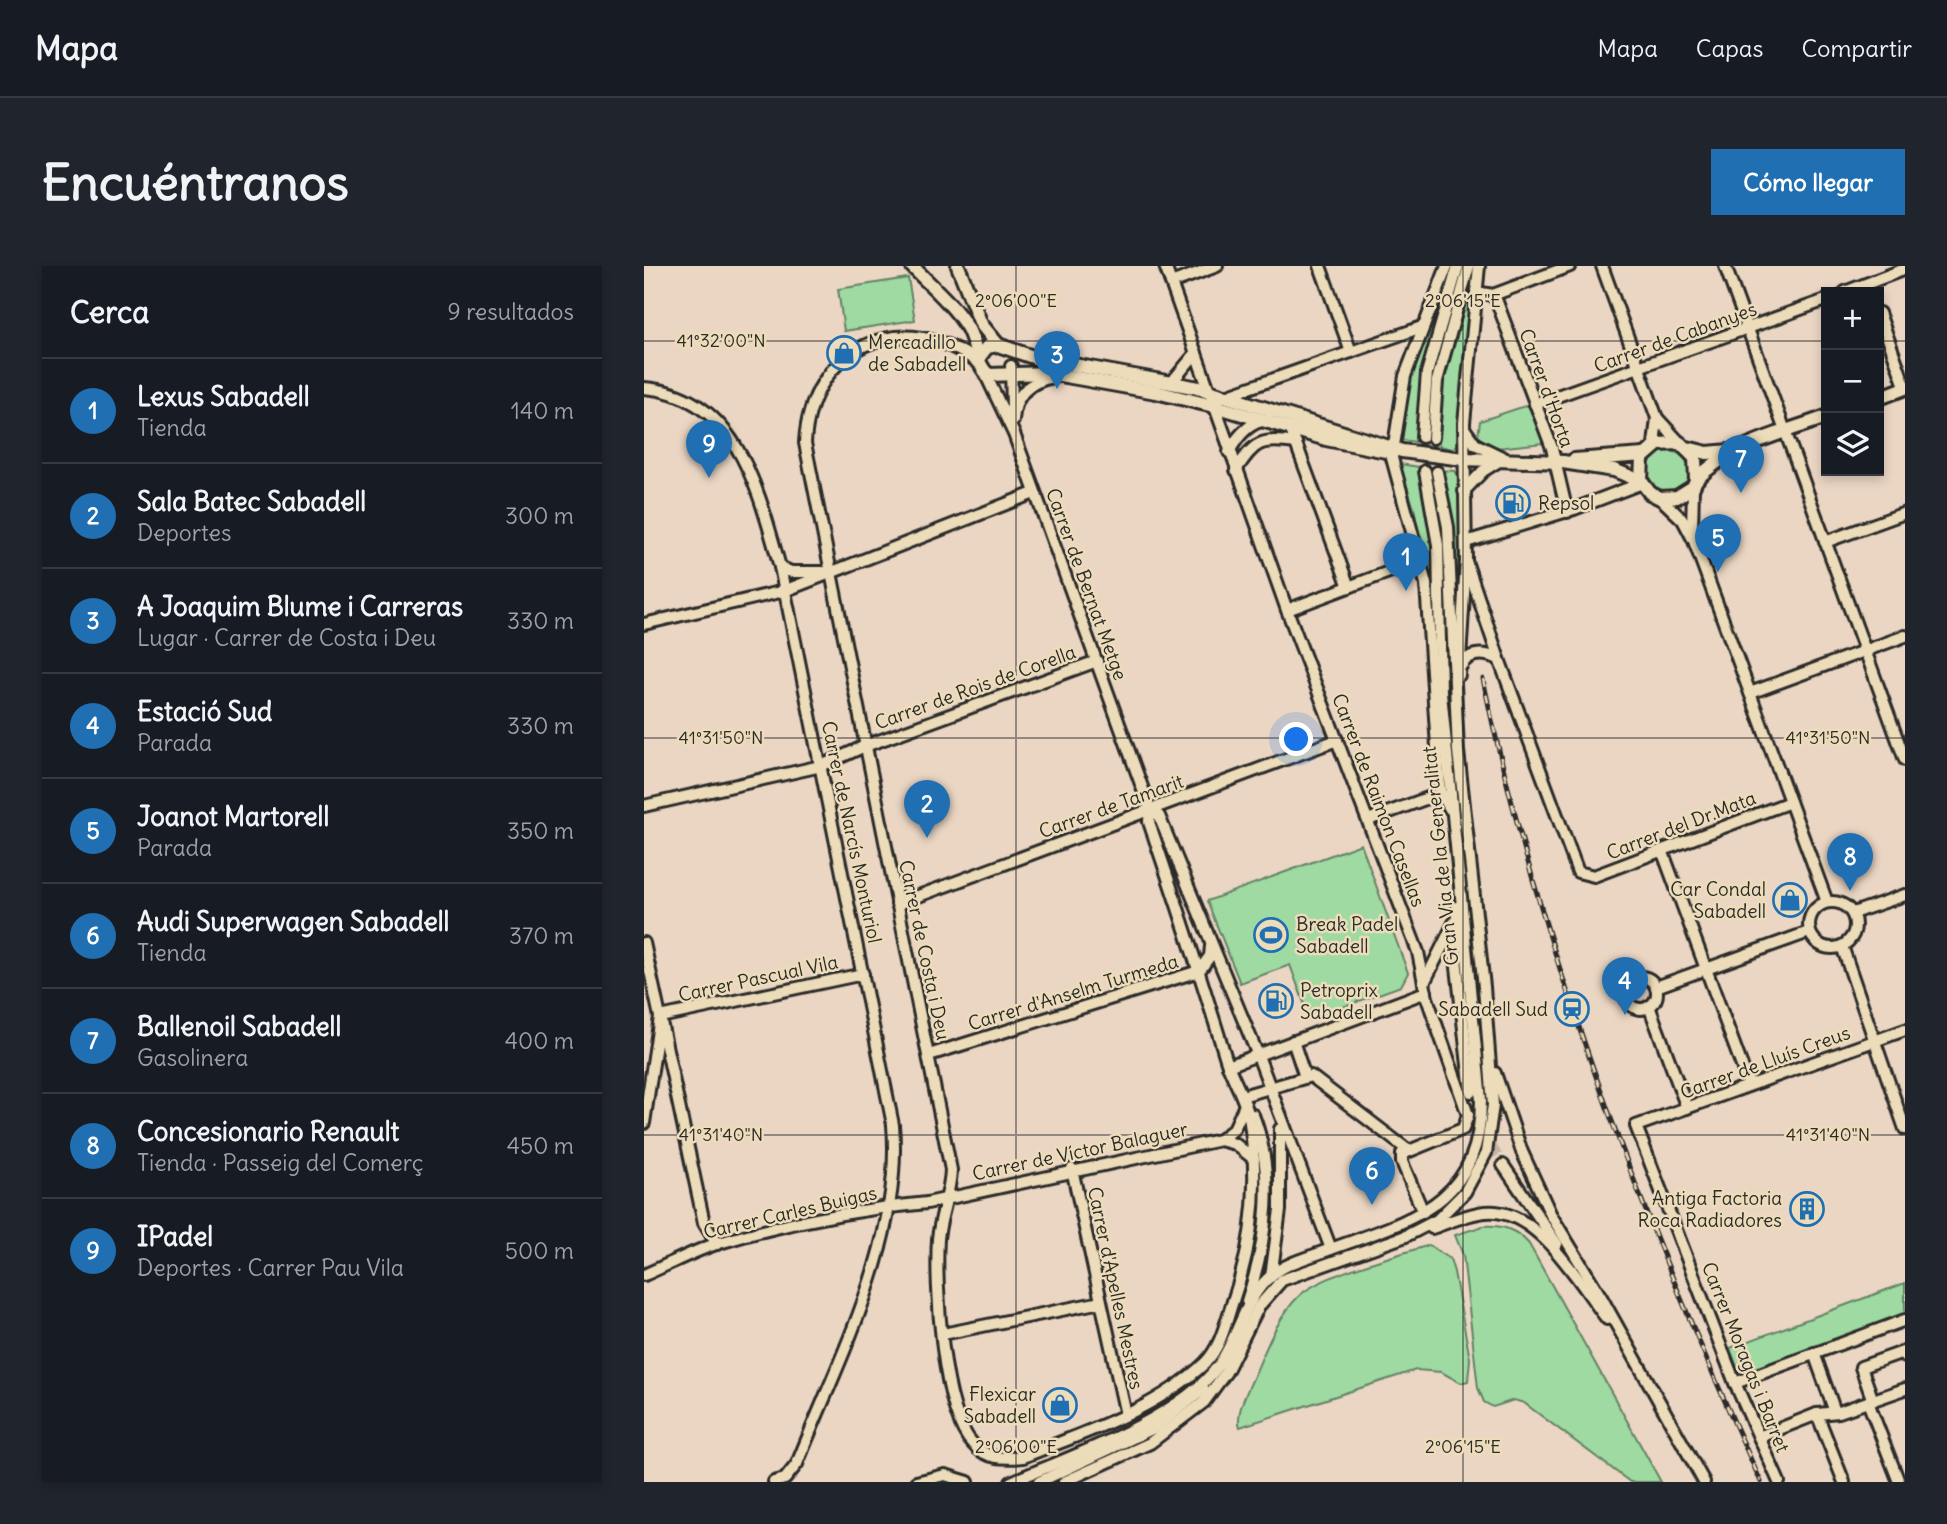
<!DOCTYPE html>
<html lang="es">
<meta charset="utf-8">
<style>
:root{--surface:#171b24;--page:#20242c;--text:#f1f3f6;--muted:#9ea1a6;--line:#363941;--accent:#1f6fb2}
body{margin:0;font-family:Delius,sans-serif;background:var(--page);color:var(--text)}
.controls{position:absolute;right:21px;top:21px;display:grid;overflow:hidden;border-radius:0px;box-shadow:0 4px 10px #0003}
.controls button{width:63px;height:63px;display:grid;place-items:center;padding:0;border:0;border-bottom:2px solid var(--line);background:var(--surface);color:var(--text);font:35px sans-serif}
.you{position:absolute;left:653px;top:474px;width:24px;height:24px;margin:-18px;border:5px solid #fff;border-radius:50%;background:#1a73e8;box-shadow:0 0 0 10px #1a73e833}
.badge{display:grid;place-items:center;width:46px;height:46px;border-radius:50%;background:var(--accent);color:#fff;font-size:23px;font-weight:700}
.pin{position:absolute;translate:-50% -58px;filter:drop-shadow(0 2px 4px #0008)}
.pin::after{content:'';position:absolute;top:37px;width:24px;height:21px;background:inherit;clip-path:polygon(0 0,100% 0,50% 100%)}
.list{margin:0;padding:0;list-style:none}
h2{display:flex;justify-content:space-between;align-items:center;height:91px;margin:0;padding:0 28px;font-size:30px}
h2 small{font-size:23px;font-weight:400;color:var(--muted)}
.list li{display:grid;grid-template-columns:46px 1fr auto;gap:21px;align-items:center;box-sizing:border-box;height:105px;padding:0 28px;border-top:2px solid var(--line)}
.list b{display:block;font-size:26px;white-space:nowrap}
.list p{margin:0;font-size:23px;white-space:nowrap;color:var(--muted)}
.list em{font-size:23px;font-style:normal;color:var(--muted)}
.icon{flex:none;width:38px;height:38px;fill:none;stroke:currentColor;stroke-width:2;stroke-linecap:round;stroke-linejoin:round}
.map{position:relative;flex:none;width:1261px;height:1216px;overflow:hidden;border-radius:0px}
header{display:flex;align-items:center;gap:42px;box-sizing:border-box;height:98px;padding:0 35px;background:var(--surface);border-bottom:2px solid var(--line)}
header strong{font-size:33px}
nav{display:flex;gap:38px;margin-inline-start:auto;font-size:24px}
.intro{display:flex;align-items:center;justify-content:space-between;box-sizing:border-box;height:168px;padding:0 42px}
h1{margin:0;font-size:49px}
.button{padding:18px 32px;border-radius:0px;background:var(--accent);color:#fff;font-size:24px;font-weight:700}
main{display:flex;gap:42px;padding:0 42px}
aside{flex:1;background:var(--surface);border-radius:0px;box-shadow:0 4px 10px #0003}
.map>svg:first-child{display:block}
</style>
<header>
<strong>Mapa</strong>
<nav><a>Mapa</a><a>Capas</a><a>Compartir</a></nav>
</header>
<div class="intro"><h1>Encuéntranos</h1><a class="button">Cómo llegar</a></div>
<main>
<aside>
<h2>Cerca<small>9 resultados</small></h2>
<ul class="list">
<li><span class="badge">1</span><div><b>Lexus Sabadell</b><p>Tienda</p></div><em>140 m</em></li>
<li><span class="badge">2</span><div><b>Sala Batec Sabadell</b><p>Deportes</p></div><em>300 m</em></li>
<li><span class="badge">3</span><div><b>A Joaquim Blume i Carreras</b><p>Lugar · Carrer de Costa i Deu</p></div><em>330 m</em></li>
<li><span class="badge">4</span><div><b>Estació Sud</b><p>Parada</p></div><em>330 m</em></li>
<li><span class="badge">5</span><div><b>Joanot Martorell</b><p>Parada</p></div><em>350 m</em></li>
<li><span class="badge">6</span><div><b>Audi Superwagen Sabadell</b><p>Tienda</p></div><em>370 m</em></li>
<li><span class="badge">7</span><div><b>Ballenoil Sabadell</b><p>Gasolinera</p></div><em>400 m</em></li>
<li><span class="badge">8</span><div><b>Concesionario Renault</b><p>Tienda · Passeig del Comerç</p></div><em>450 m</em></li>
<li><span class="badge">9</span><div><b>IPadel</b><p>Deportes · Carrer Pau Vila</p></div><em>500 m</em></li>
</ul>
</aside>
<div class="map">
<svg width="1261" height="1216" viewBox="0 0 1261 1216">
<rect width="100%" height="100%" fill="#ebd6c3"/>
<filter id="ink" filterUnits="userSpaceOnUse"><feTurbulence type="fractalNoise" baseFrequency=".0143" numOctaves="2"/><feDisplacementMap in="SourceGraphic" scale="14" xChannelSelector="R" yChannelSelector="G"/><feConvolveMatrix kernelMatrix="1 2 1 2 8 2 1 2 1" color-interpolation-filters="sRGB"/></filter>
<g filter="url(#ink)">
<!-- green -->
<g fill="#9edaa1" stroke="#648266" stroke-width="2">
<path d="M 807,0 L 803,26 L 779,101 L 772,176 L 758,174 L 762,122 Z"/>
<path d="M 831,0 L 817,111 L 814,178 L 809,183 L 795,180 L 796,127 L 800,104 Z"/>
<path d="M 264,12 L 271,54 L 200,65 L 194,23 Z"/>
<path d="M 887,138 L 900,177 L 853,182 L 834,171 L 836,155 Z"/>
<circle cx="1024" cy="206" r="21"/>
<path d="M 756,198 L 775,201 C 788,257 790,310 791,367 L 771,246 Z"/>
<path d="M 797,204 L 811,205 L 815,211 L 818,271 L 812,388 L 810,269 Z"/>
<path d="M 717,578 L 764,707 L 757,720 L 666,753 L 646,699 L 596,717 L 563,635 Z"/>
<path d="M 839,960 C 858,959 872,963 885,978 L 1017,1216 L 986,1216 L 880,1137 L 870,1134 L 849,1141 L 840,1136 L 834,1122 L 819,989 L 811,969 Z"/>
<path d="M 785,979 L 806,993 L 810,1006 L 826,1093 L 824,1115 L 817,1117 L 797,1106 L 772,1104 L 596,1161 C 591,1147 604,1124 610,1110 C 621,1085 634,1050 655,1030 C 678,1008 752,990 785,979 Z"/>
<path d="M 1261,1017 L 1261,1048 L 1096,1109 L 1086,1082 Z"/>
</g>
<g fill="none" stroke-linecap="round" stroke-linejoin="round">
<!-- minor-tunnel -->
<g stroke="#c5b4a5" stroke-width="10" stroke-dasharray="10 5" stroke-linecap="butt">
<path d="M 778,171 L 781,205"/>
<path d="M 789,172 L 793,206"/>
<path d="M 827,826 L 833,856 L 859,899"/>
</g>
<!-- minor casing -->
<g stroke="#2b2b2b" stroke-width="16">
<g id="minor">
<path d="M 521,0 L 643,344 L 774,686 L 783,732 L 824,849 L 819,863 L 758,888 L 758,896 L 779,946"/>
<path d="M 676,0 L 707,86"/>
<path d="M 803,0 L 761,110 L 748,192 L 782,318 L 796,525 L 806,543"/>
<path d="M 958,0 L 1013,152 L 1036,177"/>
<path d="M 1081,0 L 1261,494"/>
<path d="M 527,17 L 573,0"/>
<path d="M 832,26 L 849,29 L 853,36 L 908,182 L 923,246"/>
<path d="M 1201,26 L 1261,3"/>
<path d="M 849,29 L 926,0"/>
<path d="M 1235,47 L 1261,120"/>
<path d="M 336,98 C 260,39 166,80 161,177 L 307,904 C 306,928 296,950 294,973 C 291,1019 298,1146 329,1178 C 342,1193 360,1193 379,1191 C 441,1166 510,1145 561,1097 C 577,1081 582,1056 589,1035 C 609,978 615,917 606,857 C 603,835 589,815 582,793 C 558,714 532,635 505,556 L 506,543 L 370,168 L 341,107"/>
<path d="M 367,100 L 368,144"/>
<path d="M 527,117 L 552,87"/>
<path d="M 0,122 C 94,129 115,227 136,301 L 249,859 C 259,974 195,1092 153,1198 L 141,1213 L 130,1216"/>
<path d="M 576,132 L 778,61"/>
<path d="M 891,138 L 1182,34"/>
<path d="M 369,155 C 370,129 385,115 410,111"/>
<path d="M 820,162 L 831,178 L 862,193"/>
<path d="M 647,164 L 705,321"/>
<path d="M 778,171 L 783,107 L 814,0"/>
<path d="M 789,172 L 793,115 L 825,0"/>
<path d="M 1010,179 L 1013,152"/>
<path d="M 585,186 C 593,171 606,155 624,154"/>
<path d="M 592,204 C 611,175 617,172 652,177"/>
<path d="M 820,225 L 839,205 L 855,195"/>
<path d="M 1016,232 L 1039,254 L 1050,275 L 1183,636"/>
<path d="M 1048,266 L 1049,221"/>
<path d="M 822,276 L 930,243 L 998,217"/>
<path d="M 1181,276 L 1261,247"/>
<path d="M 822,295 L 855,393 L 934,606 L 950,610 L 1146,536"/>
<path d="M 136,301 L 147,306 L 179,306"/>
<path d="M 643,344 L 777,294"/>
<path d="M 0,358 L 140,325 L 390,227"/>
<path d="M 817,400 C 825,385 841,387 855,393"/>
<path d="M 815,409 L 822,295 L 820,157 L 835,0"/>
<path d="M 1106,427 L 1261,370"/>
<path d="M 0,540 L 177,500 L 221,480 L 453,395"/>
<path d="M 506,543 L 515,550 L 613,787 L 687,983"/>
<path d="M 724,554 L 792,529 L 796,525"/>
<path d="M 1018,584 L 1105,819"/>
<circle cx="1188" cy="659" r="23"/>
<path d="M 253,638 L 693,474"/>
<path d="M 813,641 L 812,692 L 827,826"/>
<path d="M 1209,647 L 1261,629"/>
<path d="M 0,677 L 16,751 L 0,857"/>
<path d="M 1198,680 L 1261,863"/>
<circle cx="997" cy="727" r="16"/>
<path d="M 780,717 L 810,657"/>
<path d="M 1012,721 L 1165,666"/>
<path d="M 1005,740 L 1043,842"/>
<path d="M 649,775 L 661,811"/>
<path d="M 285,789 L 555,705 L 566,690 L 567,680"/>
<path d="M 584,800 L 782,726"/>
<path d="M 851,807 L 878,886 L 907,949 L 957,1031 L 1060,1216"/>
<path d="M 598,830 L 667,810 L 765,885"/>
<path d="M 576,874 L 591,878 L 610,893"/>
<path d="M 859,899 L 913,978"/>
<path d="M 428,903 L 482,1149"/>
<path d="M 788,962 C 805,956 823,948 841,946 C 893,940 935,1017 963,1053"/>
<path d="M 73,978 L 60,957 L 16,751 L 219,708"/>
<path d="M 0,1009 C 24,999 49,985 75,977 C 142,957 214,943 283,937 L 576,874 L 590,863 L 601,839"/>
<path d="M 627,1011 L 636,944 L 636,863"/>
<path d="M 603,1035 C 623,976 632,908 609,849"/>
<path d="M 299,1068 L 457,1036"/>
<path d="M 1170,1087 L 1191,1146"/>
<path d="M 1091,1117 L 1261,1054"/>
<path d="M 1229,1135 L 1217,1101 L 1259,1086 L 1261,1091"/>
<path d="M 1224,1136 L 1255,1216"/>
<path d="M 1173,1148 L 1200,1216"/>
<path d="M 1115,1171 L 1173,1148 L 1195,1146 L 1261,1123"/>
<path d="M 272,1216 L 301,1209 L 324,1216"/>
<path d="M 367,1216 C 426,1191 537,1152 574,1100 C 595,1072 599,1032 628,1009 C 641,998 660,993 676,987 C 759,955 837,944 837,834 L 797,427 L 794,279 L 781,205"/>
<path d="M 395,1216 L 510,1162 L 560,1123"/>
<path d="M 420,1216 L 506,1177 L 560,1136 L 582,1106 L 615,1040 L 638,1014 L 762,970 L 793,954 L 821,926 L 842,887 L 849,839 L 840,721 L 814,485 L 804,261 L 793,206"/>
<path d="M 1135,1216 L 1091,1117 L 992,860 L 1261,764"/>
</g>
</g>
<!-- major casing -->
<g stroke="#2b2b2b" stroke-width="18">
<g id="major">
<path d="M 268,0 C 286,19 309,38 323,61 C 332,76 332,100 345,109 L 405,107 L 512,126 L 578,142 L 682,173 L 747,186"/>
<path d="M 314,0 L 337,58 L 354,79"/>
<path d="M 336,90 L 343,81 L 354,79 L 392,92 L 555,122 L 758,185 L 819,193 L 919,196 L 970,204 L 997,215 L 1006,227 L 1016,232 L 1033,231 L 1049,221 L 1052,214 L 1051,192 L 1036,177 L 1014,178 L 998,192 L 997,215"/>
<path d="M 1235,132 L 1261,122"/>
<path d="M 1043,182 L 1063,187 L 1086,185"/>
<path d="M 930,194 L 1000,189"/>
<path d="M 1052,214 C 1086,178 1137,168 1182,151"/>
</g>
</g>
<!-- minor -->
<use href="#minor" stroke="#eddcb9" stroke-width="10"/>
<!-- major -->
<use href="#major" stroke="#eddcb9" stroke-width="12"/>
<!-- rail casing -->
<g stroke="#2b2b2b" stroke-width="5">
<path id="rail" d="M 839,413 C 896,687 1001,962 1117,1216"/>
</g>
<!-- rail -->
<use href="#rail" stroke="#eddcb9" stroke-width="2.5" stroke-dasharray="8" stroke-linecap="butt"/>
</g>
</g>
<!-- ticks -->
<path fill="none" stroke="#2b2b2b" stroke-width="2" stroke-opacity="0.45" d="M 372,0 L 372,1216M 819,0 L 819,1216M 0,75 L 1182,75M 1235,75 L 1261,75M 0,472 L 1261,472M 0,869 L 1261,869"/>
<!-- icons -->
<defs>
<g id="shop-ring" transform="scale(1.75)"><circle r="9.5" fill="#eddcb9" stroke="#1f6fb2" stroke-width="1.5"/><path d="M-5-2.5h2.3a2.7 3.5 0 0 1 5.4 0H5L5.5 6h-11ZM-1.5-2.5h3a1.5 2.3 0 0 0-3 0Z" fill="#1f6fb2"/></g>
<g id="fuel-ring" transform="scale(1.75)"><circle r="9.5" fill="#eddcb9" stroke="#1f6fb2" stroke-width="1.5"/><path d="M-5.5-6h7V0h2V4h1.3V-2.5L3-4.5l.8-.8L6-3V5H2.5V1h-1V6h-7ZM-4.2-4.7v3.2H.2V-4.7Z" fill="#1f6fb2"/></g>
<g id="stadium-ring" transform="scale(1.75)"><circle r="9.5" fill="#eddcb9" stroke="#1f6fb2" stroke-width="1.5"/><path d="M0-5a6.5 5 0 1 0 0 10a6.5 5 0 1 0 0-10ZM-3.5-1.8h7v3.6h-7Z" fill="#1f6fb2"/></g>
<g id="station-ring" transform="scale(1.75)"><circle r="9.5" fill="#eddcb9" stroke="#1f6fb2" stroke-width="1.5"/><path d="M-3-6H3Q5-6 5-4V2Q5 4 3 4L4.5 6H3L1.5 4h-3L-3 6H-4.5L-3 4Q-5 4-5 2V-4Q-5-6-3-6ZM-3.5-4v3h7v-3ZM-3.5 1v1.5H-2V1ZM2 1v1.5H3.5V1Z" fill="#1f6fb2"/></g>
<g id="building-ring" transform="scale(1.75)"><circle r="9.5" fill="#eddcb9" stroke="#1f6fb2" stroke-width="1.5"/><path d="M-4-6H4V6H1V3H-1V6H-4ZM-2.5-4.3h1.7v1.8h-1.7ZM.8-4.3h1.7v1.8H.8ZM-2.5-1h1.7V.8h-1.7ZM.8-1h1.7V.8H.8Z" fill="#1f6fb2"/></g>
</defs>
<g fill-rule="evenodd">
<use href="#shop-ring" x="200" y="87"/>
<use href="#fuel-ring" x="869" y="237"/>
<use href="#shop-ring" x="1146" y="634"/>
<use href="#stadium-ring" x="627" y="669"/>
<use href="#fuel-ring" x="632" y="735"/>
<use href="#station-ring" x="928" y="743"/>
<use href="#building-ring" x="1163" y="943"/>
<use href="#shop-ring" x="416" y="1139"/>
</g>
<g text-anchor="middle" dominant-baseline="central" stroke-width="5" stroke-linejoin="round" paint-order="stroke">
<!-- street labels -->
<g font-size="19" fill="#2b2b2b" stroke="#eddcb9">
<text transform="translate(1031 71) rotate(-20)">Carrer de Cabanyes</text>
<text transform="translate(903 122) rotate(70)">Carrer d'Horta</text>
<text transform="translate(443 318) rotate(70)">Carrer de Bernat Metge</text>
<text transform="translate(331 421) rotate(-20)">Carrer de Rois de Corella</text>
<text transform="translate(735 534) rotate(69)">Carrer de Raimon Casellas</text>
<text transform="translate(467 540) rotate(-20)">Carrer de Tamarit</text>
<text transform="translate(1037 559) rotate(-21)">Carrer del Dr.Mata</text>
<text transform="translate(208 566) rotate(78)">Carrer de Narcís Monturiol</text>
<text transform="translate(796 590) rotate(-96)">Gran Via de la Generalitat</text>
<text transform="translate(281 684) rotate(78)">Carrer de Costa i Deu</text>
<text transform="translate(114 712) rotate(-12)">Carrer Pascual Vila</text>
<text transform="translate(429 726) rotate(-17)">Carrer d'Anselm Turmeda</text>
<text transform="translate(1121 796) rotate(-20)">Carrer de Lluís Creus</text>
<text transform="translate(436 885) rotate(-12)">Carrer de Víctor Balaguer</text>
<text transform="translate(146 946) rotate(-13)">Carrer Carles Buigas</text>
<text transform="translate(472 1022) rotate(78)">Carrer d'Apelles Mestres</text>
<text transform="translate(1102 1091) rotate(68)">Carrer Moragas i Barret</text>
</g>
<!-- poi labels -->
<g font-size="19" fill="#2b2b2b" stroke="#eddcb9" text-anchor="start">
<text x="224" y="76">Mercadillo<tspan x="224" dy="22">de Sabadell</tspan></text>
<text x="894" y="237">Repsol</text>
<text x="1122" y="623" text-anchor="end">Car Condal<tspan x="1122" dy="22">Sabadell</tspan></text>
<text x="652" y="658">Break Padel<tspan x="652" dy="22">Sabadell</tspan></text>
<text x="656" y="724">Petroprix<tspan x="656" dy="22">Sabadell</tspan></text>
<text x="904" y="743" text-anchor="end">Sabadell Sud</text>
<text x="1138" y="932" text-anchor="end">Antiga Factoria<tspan x="1138" dy="22">Roca Radiadores</tspan></text>
<text x="392" y="1128" text-anchor="end">Flexicar<tspan x="392" dy="22">Sabadell</tspan></text>
</g>
</g>
<g font-size="18" text-anchor="middle" fill="#2b2b2b" stroke="#eddcb9" stroke-width="5" stroke-linejoin="round" paint-order="stroke">
<text x="372" y="41">2°06'00"E</text>
<text x="819" y="41">2°06'15"E</text>
<text x="77" y="81">41°32'00"N</text>
<text x="77" y="478">41°31'50"N</text>
<text x="1184" y="478">41°31'50"N</text>
<text x="77" y="875">41°31'40"N</text>
<text x="1184" y="875">41°31'40"N</text>
<text x="372" y="1187">2°06'00"E</text>
<text x="819" y="1187">2°06'15"E</text>
</g>
</svg>
<div class="controls">
<button>+</button>
<button>−</button>
<button><svg class="icon" aria-label="layers" viewBox="0 0 24 24"><path d="M12 4l9 5-9 5-9-5zM3 14l9 5 9-5"/></svg></button>
</div>
<div class="you"></div>
<div class="pin badge" style="left:762px;top:325px">1</div>
<div class="pin badge" style="left:283px;top:572px">2</div>
<div class="pin badge" style="left:413px;top:123px">3</div>
<div class="pin badge" style="left:981px;top:749px">4</div>
<div class="pin badge" style="left:1074px;top:306px">5</div>
<div class="pin badge" style="left:728px;top:939px">6</div>
<div class="pin badge" style="left:1097px;top:227px">7</div>
<div class="pin badge" style="left:1206px;top:625px">8</div>
<div class="pin badge" style="left:65px;top:212px">9</div>
</div>
</main>
